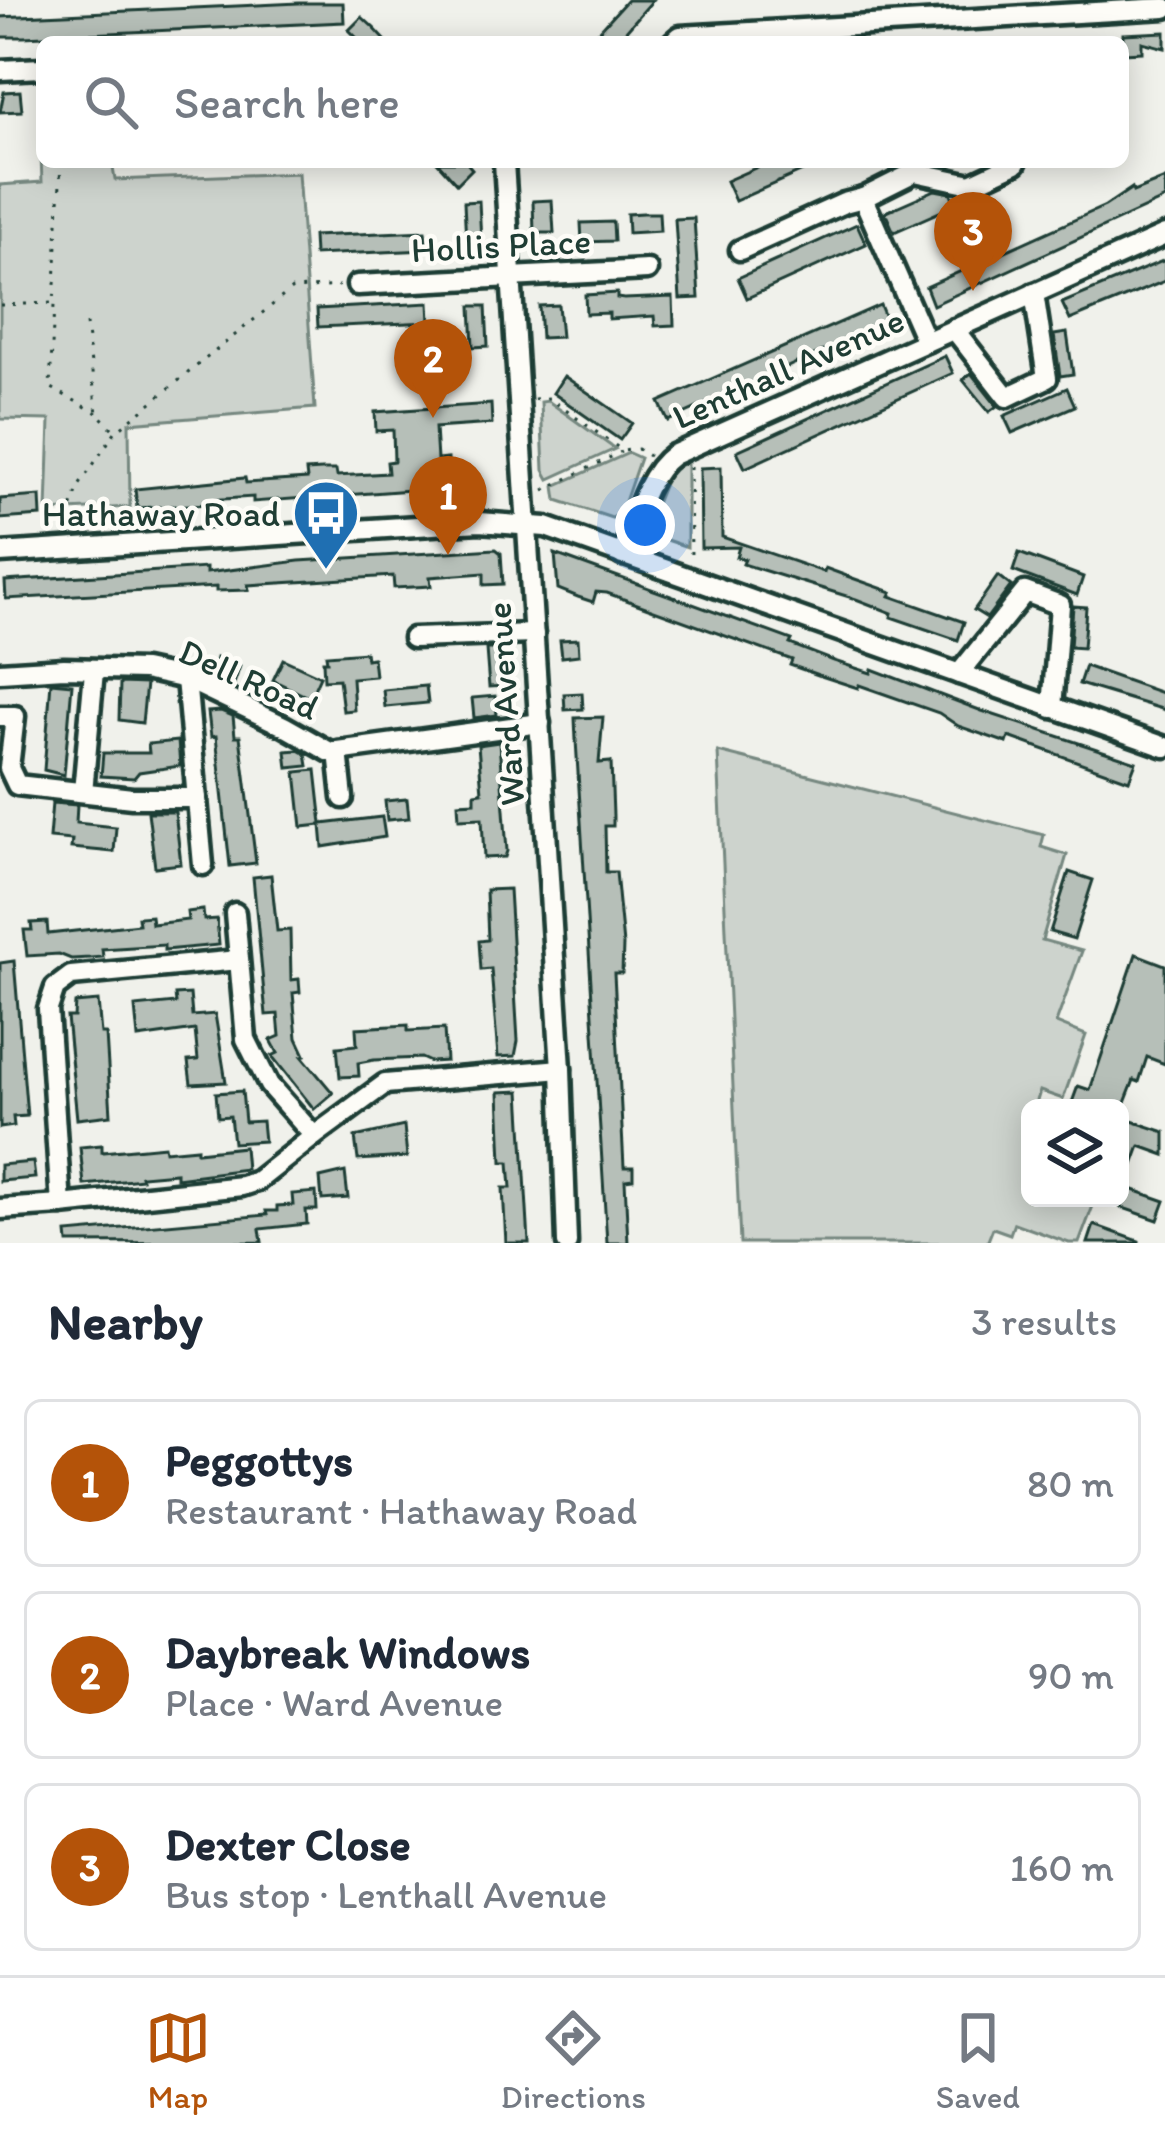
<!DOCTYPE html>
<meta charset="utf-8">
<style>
:root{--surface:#fff;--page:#f6f6f7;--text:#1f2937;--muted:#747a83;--line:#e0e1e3;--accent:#b45309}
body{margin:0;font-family:Itim,sans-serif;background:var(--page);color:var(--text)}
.controls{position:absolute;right:36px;bottom:36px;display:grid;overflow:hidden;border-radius:18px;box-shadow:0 6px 30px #0003}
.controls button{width:108px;height:108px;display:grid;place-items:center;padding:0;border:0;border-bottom:3px solid var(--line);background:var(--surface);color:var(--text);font:60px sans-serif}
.you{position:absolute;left:645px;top:525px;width:42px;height:42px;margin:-30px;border:9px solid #fff;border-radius:50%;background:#1a73e8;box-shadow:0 0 0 18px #1a73e833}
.badge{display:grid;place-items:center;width:78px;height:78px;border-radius:50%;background:var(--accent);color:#fff;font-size:39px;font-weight:700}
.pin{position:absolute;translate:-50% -99px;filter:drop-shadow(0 3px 6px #0008)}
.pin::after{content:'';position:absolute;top:63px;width:42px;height:36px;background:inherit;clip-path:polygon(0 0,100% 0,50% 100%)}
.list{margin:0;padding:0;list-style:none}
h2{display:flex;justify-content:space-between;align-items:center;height:156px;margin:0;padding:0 48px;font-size:51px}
h2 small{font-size:39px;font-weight:400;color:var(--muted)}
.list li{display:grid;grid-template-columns:78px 1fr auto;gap:36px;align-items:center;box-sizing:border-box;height:168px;margin:0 24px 24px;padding:0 24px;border:3px solid var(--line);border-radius:18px}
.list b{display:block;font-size:45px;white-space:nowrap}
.list p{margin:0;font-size:39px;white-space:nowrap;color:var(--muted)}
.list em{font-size:39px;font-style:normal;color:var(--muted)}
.icon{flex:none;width:66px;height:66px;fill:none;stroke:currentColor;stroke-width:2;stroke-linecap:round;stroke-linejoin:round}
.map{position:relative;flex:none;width:1165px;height:1243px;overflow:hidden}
.search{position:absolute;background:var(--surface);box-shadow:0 6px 30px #0003;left:36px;right:36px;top:36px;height:132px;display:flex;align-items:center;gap:30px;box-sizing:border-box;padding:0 42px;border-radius:18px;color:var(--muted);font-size:45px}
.sheet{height:732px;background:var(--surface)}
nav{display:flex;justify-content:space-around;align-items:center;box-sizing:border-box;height:168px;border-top:3px solid var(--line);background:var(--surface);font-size:33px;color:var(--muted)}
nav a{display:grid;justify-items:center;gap:6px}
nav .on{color:var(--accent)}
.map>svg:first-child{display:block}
</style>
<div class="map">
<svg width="1165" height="1243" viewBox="0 0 1165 1243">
<rect width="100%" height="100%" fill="#f0f1eb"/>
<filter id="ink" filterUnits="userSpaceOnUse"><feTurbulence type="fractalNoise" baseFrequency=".00833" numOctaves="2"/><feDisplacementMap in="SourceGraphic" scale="24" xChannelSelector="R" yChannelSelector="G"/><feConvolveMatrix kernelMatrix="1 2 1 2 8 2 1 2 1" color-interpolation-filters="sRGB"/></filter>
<g filter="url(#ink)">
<!-- green -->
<g fill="#cdd3cd" stroke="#768880" stroke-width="3">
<path d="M 39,102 L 42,162 L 112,162 L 115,180 L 298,173 L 315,408 L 129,423 L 130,507 L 47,511 L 50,420 L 0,419 L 0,185 L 42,182 Z"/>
<path d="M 548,401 L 615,449 L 549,479 L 544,470 L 541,402 Z"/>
<path d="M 629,453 L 640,458 L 621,513 L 612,518 L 557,500 L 555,486 Z"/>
<path d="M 687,462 L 687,547 L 655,536 L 649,521 L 669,471 Z"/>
<path d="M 718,752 L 1044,835 L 1041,847 L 1067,855 L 1042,940 L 1082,951 L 1056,1023 L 1086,1035 L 1063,1099 L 1040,1091 L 1036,1104 L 1047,1108 L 1030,1108 L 1030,1198 L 1096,1198 L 1079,1243 L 1069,1243 L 1014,1223 L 1010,1234 L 993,1228 L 987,1243 L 740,1243 Z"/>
</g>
<!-- building -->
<g fill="#b6bfb8" stroke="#1f3d34" stroke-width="3">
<path d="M 627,0 L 653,0 L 616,42 L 589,42 Z"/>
<path d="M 299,3 L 343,3 L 344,22 L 23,37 L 1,37 L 0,31 L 0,17 Z"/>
<path d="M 362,17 L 374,28 L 387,42 L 361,42 L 349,30 Z"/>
<path d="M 1165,32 L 1165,48 L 1142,42 L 1142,52 L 1123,53 L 1123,34 Z"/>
<path d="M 20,91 L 22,111 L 0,112 L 4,92 Z"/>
<path d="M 437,162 L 466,162 L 472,169 L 457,184 Z"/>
<path d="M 769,162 L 823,162 L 735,201 L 726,181 Z"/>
<path d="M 1165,179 L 1165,199 L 933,305 L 926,287 L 1105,206 L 1132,188 L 1133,192 Z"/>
<path d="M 935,190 L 951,193 L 955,205 L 894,232 L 885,212 Z"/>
<path d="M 552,200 L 554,233 L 534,233 L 533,201 Z"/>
<path d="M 479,201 L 481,241 L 466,242 L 464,202 Z"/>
<path d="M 643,213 L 659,213 L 660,231 L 628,233 L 627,214 Z"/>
<path d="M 694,218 L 699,298 L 680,299 L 675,219 Z"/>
<path d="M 613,222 L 614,241 L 582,242 L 581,223 Z"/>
<path d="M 857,224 L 866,244 L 747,298 L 738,278 Z"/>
<path d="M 425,231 L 427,250 L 314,255 L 313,236 Z"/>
<path d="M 1165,260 L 1165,281 L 1070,320 L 1062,303 Z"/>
<path d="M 617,293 L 617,298 L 624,299 L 673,297 L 674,325 L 655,326 L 654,316 L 609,319 L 609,313 L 586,314 L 585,295 Z"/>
<path d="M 429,303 L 430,322 L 318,327 L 317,309 Z"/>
<path d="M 558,305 L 561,337 L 541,338 L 539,306 Z"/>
<path d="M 880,305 L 887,322 L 668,421 L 659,402 Z"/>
<path d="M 471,306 L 486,306 L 488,346 L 473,347 Z"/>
<path d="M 1067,333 L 1073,374 L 1060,376 L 1054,335 Z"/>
<path d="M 945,356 L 953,373 L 745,468 L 737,451 Z"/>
<path d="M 971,373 L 997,406 L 989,412 L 963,380 Z"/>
<path d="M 564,376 L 632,423 L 620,440 L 553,393 Z"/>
<path d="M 1067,388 L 1075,406 L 1012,433 L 1004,416 Z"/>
<path d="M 491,404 L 492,424 L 435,428 L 437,460 L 448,459 L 450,487 L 253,502 L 253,497 L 208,500 L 208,504 L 137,508 L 135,489 L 245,478 L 246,483 L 307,479 L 306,471 L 322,470 L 336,470 L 337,476 L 388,473 L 387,462 L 394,461 L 393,430 L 376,431 L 375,412 Z"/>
<path d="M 721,467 L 722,537 L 824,572 L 825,568 L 855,579 L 892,592 L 890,596 L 964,622 L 958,640 L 891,617 L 892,613 L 856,599 L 743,564 L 745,559 L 736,557 L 739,547 L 701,548 L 700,468 Z"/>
<path d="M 40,496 L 41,516 L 0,519 L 0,499 Z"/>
<path d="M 496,549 L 501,553 L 503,584 L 484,585 L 484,573 L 430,577 L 431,586 L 394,588 L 393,576 L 248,585 L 249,590 L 216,591 L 216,587 L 6,599 L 5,581 L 206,568 L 206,573 L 299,561 Z"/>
<path d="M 1019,553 L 1083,577 L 1077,595 L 1013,571 Z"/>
<path d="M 555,554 L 792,640 L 790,644 L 834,661 L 871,673 L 872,669 L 982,711 L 1136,762 L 1129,780 L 1009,737 L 1007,743 L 958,726 L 939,713 L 859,685 L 858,688 L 821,676 L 790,665 L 792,660 L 607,593 L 596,592 L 593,602 L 578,597 L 558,589 Z"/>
<path d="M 998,576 L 1011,586 L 987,618 L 974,610 Z"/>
<path d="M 1073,606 L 1086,607 L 1083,648 L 1070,647 Z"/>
<path d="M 578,639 L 579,655 L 562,657 L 560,640 Z"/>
<path d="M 486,649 L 504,649 L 504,657 L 508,657 L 506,686 L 489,687 Z"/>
<path d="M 365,652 L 366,659 L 373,658 L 375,676 L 352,678 L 354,710 L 343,711 L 339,679 L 324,680 L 323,661 L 327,661 L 326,655 Z"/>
<path d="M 216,658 L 240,666 L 233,687 L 211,676 Z"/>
<path d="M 283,659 L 320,676 L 310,698 L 273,680 Z"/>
<path d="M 1085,666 L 1165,694 L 1165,710 L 1079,684 Z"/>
<path d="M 51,682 L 72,684 L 64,775 L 44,770 Z"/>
<path d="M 120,683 L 146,684 L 142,723 L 119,720 Z"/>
<path d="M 426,686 L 428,703 L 385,707 L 383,690 Z"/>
<path d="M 582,693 L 583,709 L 565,710 L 564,694 Z"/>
<path d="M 495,696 L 497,715 L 474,718 L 472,698 Z"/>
<path d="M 221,711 L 233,716 L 235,736 L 240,736 L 256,863 L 230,866 L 216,736 L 211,737 L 208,712 Z"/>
<path d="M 603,717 L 599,763 L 611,762 L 613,816 L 613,826 L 605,826 L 606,872 L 616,872 L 623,945 L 622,973 L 614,973 L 624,1167 L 633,1167 L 633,1179 L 625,1180 L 628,1243 L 607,1243 L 576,740 L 575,718 Z"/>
<path d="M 178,741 L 180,766 L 139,772 L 134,778 L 101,776 L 103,753 L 149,753 L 148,744 Z"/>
<path d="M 499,742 L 507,851 L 505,857 L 484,858 L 482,818 L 459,819 L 458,803 L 475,802 L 475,793 L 482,792 L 478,745 Z"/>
<path d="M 299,750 L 306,754 L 308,766 L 288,768 L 286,751 Z"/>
<path d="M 316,770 L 322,824 L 382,817 L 385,837 L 323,847 L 321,825 L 302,827 L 296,772 Z"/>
<path d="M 407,799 L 409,818 L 387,820 L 385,801 Z"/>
<path d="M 52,803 L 77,805 L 76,823 L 116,827 L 114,852 L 71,848 L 72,840 L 49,838 Z"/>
<path d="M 148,812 L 175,812 L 181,864 L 155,867 Z"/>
<path d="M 1069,872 L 1093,880 L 1074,939 L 1050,932 Z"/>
<path d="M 271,875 L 277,931 L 290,930 L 291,980 L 299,979 L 300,992 L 293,993 L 297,1038 L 305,1055 L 302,1056 L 333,1093 L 314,1109 L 272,1056 L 278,1053 L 271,1040 L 280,1036 L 278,1014 L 266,1015 L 253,877 Z"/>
<path d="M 509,889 L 518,1041 L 515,1056 L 498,1057 L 491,969 L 481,970 L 479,941 L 488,940 L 486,890 Z"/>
<path d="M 203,910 L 204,920 L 217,919 L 219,945 L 164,950 L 164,945 L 102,949 L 103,957 L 90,958 L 71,959 L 59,954 L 27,956 L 24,930 L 32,930 L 31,923 L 47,922 L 48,934 L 139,924 L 138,917 L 151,916 L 152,924 L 188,920 L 187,912 Z"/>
<path d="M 1136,954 L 1165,965 L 1165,1064 L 1147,1057 L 1139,1082 L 1134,1080 L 1123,1108 L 1070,1108 L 1078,1086 L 1090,1090 Z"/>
<path d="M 14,961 L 27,1116 L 13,1117 L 14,1126 L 0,1128 L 0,963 Z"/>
<path d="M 190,994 L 192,1016 L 215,1014 L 226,1082 L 191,1084 L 188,1061 L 198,1060 L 195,1030 L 138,1038 L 135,1007 L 176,1003 L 175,995 Z"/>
<path d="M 98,1001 L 101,1034 L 106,1034 L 111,1115 L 77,1119 L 67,1017 L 74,1017 L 75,1003 Z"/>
<path d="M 408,1025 L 408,1031 L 444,1029 L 446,1061 L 430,1062 L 421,1058 L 374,1060 L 358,1063 L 359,1076 L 340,1077 L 337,1047 L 357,1045 L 356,1028 Z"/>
<path d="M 242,1091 L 245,1122 L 262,1121 L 264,1141 L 233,1143 L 230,1116 L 218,1117 L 216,1093 Z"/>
<path d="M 520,1091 L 529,1243 L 506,1243 L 503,1188 L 511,1188 L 509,1162 L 502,1162 L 499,1092 Z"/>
<path d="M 1120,1117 L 1165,1132 L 1165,1155 L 1140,1146 L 1125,1187 L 1165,1201 L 1158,1220 L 1120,1207 Z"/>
<path d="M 404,1126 L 407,1157 L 358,1160 L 355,1137 Z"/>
<path d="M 102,1145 L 102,1152 L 164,1146 L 165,1151 L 197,1148 L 197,1152 L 244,1147 L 246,1169 L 176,1178 L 176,1173 L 141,1176 L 142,1179 L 84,1185 L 80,1147 Z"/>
<path d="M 33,1162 L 35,1178 L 0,1181 L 0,1165 Z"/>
<path d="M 345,1172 L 348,1198 L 322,1200 L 320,1178 Z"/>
<path d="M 316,1192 L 317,1210 L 306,1210 L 307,1224 L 260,1229 L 262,1242 L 68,1243 L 67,1233 L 267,1215 L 266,1211 L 277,1211 L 277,1206 L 293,1205 L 292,1194 Z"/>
<path d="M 1094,1225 L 1139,1241 L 1139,1243 L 1088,1243 Z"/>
</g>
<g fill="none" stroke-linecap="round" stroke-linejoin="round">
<!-- minor casing -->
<g stroke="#1f3d34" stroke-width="27">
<g id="minor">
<path d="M 673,42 L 680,36 L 1165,8"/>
<path d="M 0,70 L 42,68"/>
<path d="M 504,162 L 561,1069 L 567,1243"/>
<path d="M 740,250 L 844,203 L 863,198"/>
<path d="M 357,285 L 647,270"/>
<path d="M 954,329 L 1007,397 L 1047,378 L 1034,293"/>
<path d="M 926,342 L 863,198 L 915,172 L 971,184 L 1016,163"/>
<path d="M 0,553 L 479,522 L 546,527 L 1165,747"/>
<path d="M 622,555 C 635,523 644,476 673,455 L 1165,235"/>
<path d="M 413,638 L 534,634"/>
<path d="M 0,672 L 64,668 L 144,670 L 186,679 L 284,726 L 330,752 L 540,723"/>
<path d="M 959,674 L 1025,592 L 1060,605 L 1052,708"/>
<path d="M 186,679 L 203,865"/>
<path d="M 0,716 L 15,716 L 9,768 L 17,785 L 132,798 L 197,798"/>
<path d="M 338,751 L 343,798"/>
<path d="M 83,792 L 94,671"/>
<path d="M 235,913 L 246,1039 L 269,1085 L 314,1136 L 257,1181 L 242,1186 L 61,1205 L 48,1009 L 55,988 L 71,976 L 238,960"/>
<path d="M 314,1136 L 385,1084 L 561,1069"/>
<path d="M 0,1209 L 61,1205"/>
</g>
</g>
<!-- path -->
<g stroke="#1f3d34" stroke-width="3" stroke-dasharray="3 9" stroke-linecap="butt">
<path d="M 61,162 L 50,387 L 97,413"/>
<path d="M 0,305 L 52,303"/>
<path d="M 86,324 L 97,413 L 113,429"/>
<path d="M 534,399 L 549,398 L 623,451 L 638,449 L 649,456"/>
<path d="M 690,467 L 691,559"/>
<path d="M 544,490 L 621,452"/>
<path d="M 67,530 L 66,523 L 79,486 L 115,432 L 292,289 L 339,286"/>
</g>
<!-- minor -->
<use href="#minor" stroke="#fdfcf7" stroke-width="18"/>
</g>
</g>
<!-- icons -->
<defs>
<g id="bus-pin" transform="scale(3.45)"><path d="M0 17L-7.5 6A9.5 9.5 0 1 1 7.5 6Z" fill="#1f6fb2" stroke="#fdfcf7"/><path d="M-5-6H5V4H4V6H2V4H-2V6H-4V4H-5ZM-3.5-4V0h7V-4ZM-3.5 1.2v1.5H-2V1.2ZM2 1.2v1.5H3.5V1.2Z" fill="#fff"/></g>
</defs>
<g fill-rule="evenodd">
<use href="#bus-pin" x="326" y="513"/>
</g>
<g text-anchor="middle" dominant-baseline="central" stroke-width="9" stroke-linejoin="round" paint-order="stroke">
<!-- street labels -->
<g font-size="36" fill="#1f3d34" stroke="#fdfcf7">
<text transform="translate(501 245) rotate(-3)">Hollis Place</text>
<text transform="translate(788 368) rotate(-24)">Lenthall Avenue</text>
<text transform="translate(249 679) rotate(24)">Dell Road</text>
<text transform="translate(505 704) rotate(-94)">Ward Avenue</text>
</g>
<!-- poi labels -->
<g font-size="36" fill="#1f3d34" stroke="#fdfcf7" text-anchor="end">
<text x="280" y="513">Hathaway Road</text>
</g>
</g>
</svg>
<div class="controls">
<button><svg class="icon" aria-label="layers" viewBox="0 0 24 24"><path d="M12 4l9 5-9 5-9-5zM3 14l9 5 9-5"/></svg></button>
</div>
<div class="you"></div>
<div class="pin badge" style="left:448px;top:555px">1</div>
<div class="pin badge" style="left:433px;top:418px">2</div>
<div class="pin badge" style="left:973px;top:291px">3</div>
<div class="search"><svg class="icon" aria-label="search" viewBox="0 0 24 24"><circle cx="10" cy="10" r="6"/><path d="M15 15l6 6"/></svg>Search here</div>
</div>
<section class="sheet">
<h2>Nearby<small>3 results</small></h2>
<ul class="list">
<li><span class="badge">1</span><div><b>Peggottys</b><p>Restaurant · Hathaway Road</p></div><em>80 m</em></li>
<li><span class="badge">2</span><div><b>Daybreak Windows</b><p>Place · Ward Avenue</p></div><em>90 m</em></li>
<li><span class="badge">3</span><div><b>Dexter Close</b><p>Bus stop · Lenthall Avenue</p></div><em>160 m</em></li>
</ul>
</section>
<nav>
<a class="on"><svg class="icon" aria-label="map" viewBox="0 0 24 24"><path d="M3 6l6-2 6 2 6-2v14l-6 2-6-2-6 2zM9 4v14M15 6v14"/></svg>Map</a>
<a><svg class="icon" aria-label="directions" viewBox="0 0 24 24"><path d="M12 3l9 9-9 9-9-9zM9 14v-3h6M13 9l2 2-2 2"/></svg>Directions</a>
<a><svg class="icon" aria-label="saved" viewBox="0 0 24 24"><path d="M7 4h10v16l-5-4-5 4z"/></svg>Saved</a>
</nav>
